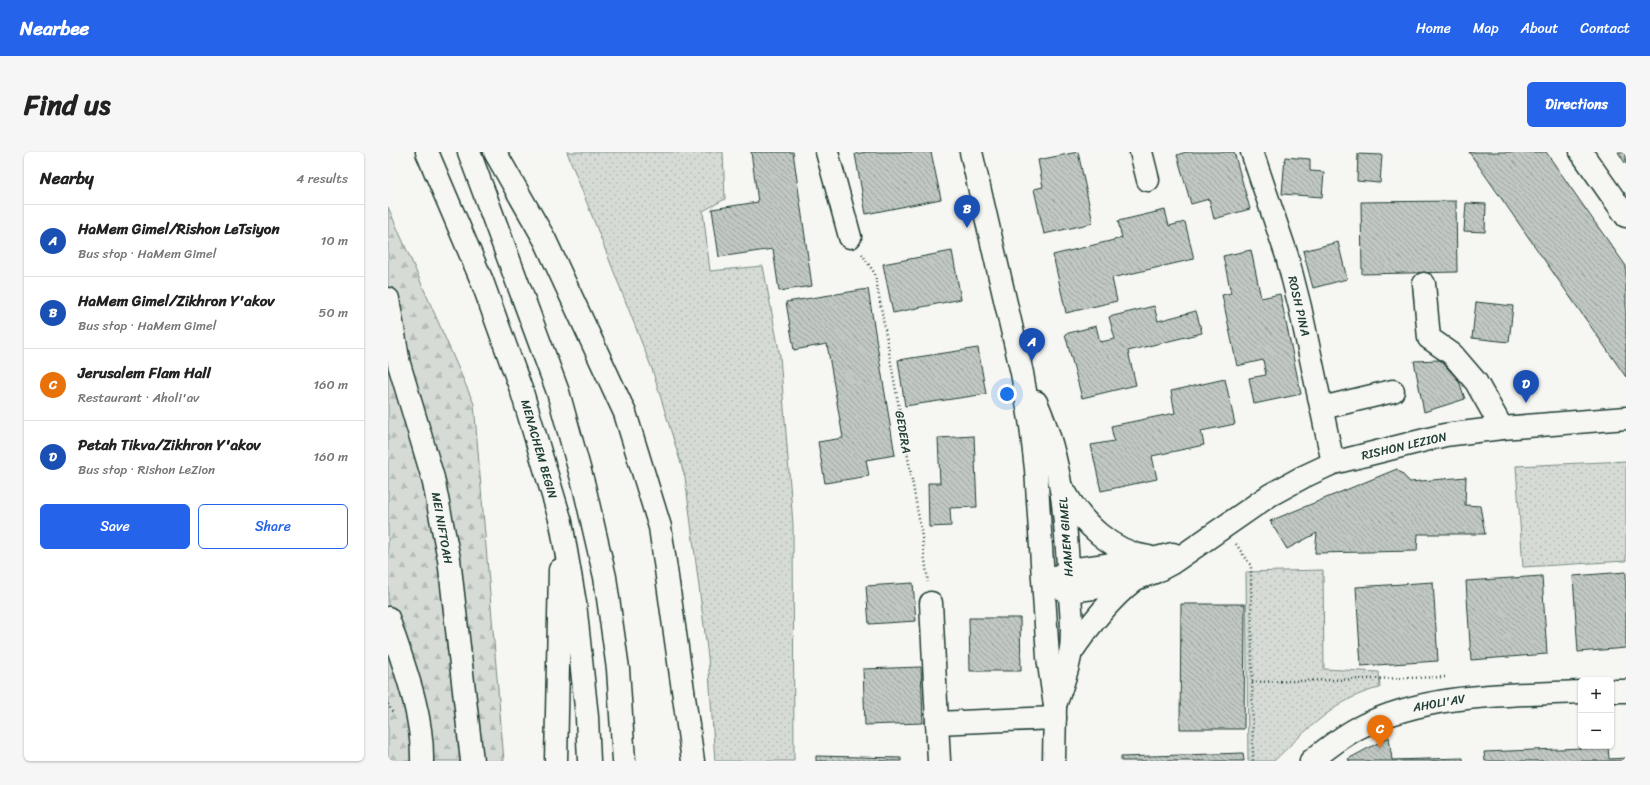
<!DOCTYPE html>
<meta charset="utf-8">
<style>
:root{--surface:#fff;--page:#f6f6f6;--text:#222;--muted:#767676;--line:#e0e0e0;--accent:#2563eb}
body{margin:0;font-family:Sriracha,sans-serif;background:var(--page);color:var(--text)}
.controls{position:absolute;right:12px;bottom:12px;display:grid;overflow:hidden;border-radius:6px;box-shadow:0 1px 3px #0004}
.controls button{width:36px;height:36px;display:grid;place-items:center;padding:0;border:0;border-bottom:1px solid var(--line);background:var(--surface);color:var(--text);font:20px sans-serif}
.you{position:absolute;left:619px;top:242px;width:14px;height:14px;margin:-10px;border:3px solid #fff;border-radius:50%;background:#1a73e8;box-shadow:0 0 0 6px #1a73e833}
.badge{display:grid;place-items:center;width:26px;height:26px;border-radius:50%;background:var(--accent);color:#fff;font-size:13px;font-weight:700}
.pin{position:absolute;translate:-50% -33px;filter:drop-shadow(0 1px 2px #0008)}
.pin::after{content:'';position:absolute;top:21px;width:14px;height:12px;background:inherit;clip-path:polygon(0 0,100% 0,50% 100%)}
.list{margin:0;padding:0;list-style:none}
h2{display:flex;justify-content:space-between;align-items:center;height:52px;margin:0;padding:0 16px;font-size:17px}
h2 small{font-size:13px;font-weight:400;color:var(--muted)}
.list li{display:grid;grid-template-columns:26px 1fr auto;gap:12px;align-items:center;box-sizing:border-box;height:72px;padding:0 16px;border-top:1px solid var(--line)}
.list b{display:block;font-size:15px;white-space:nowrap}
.list p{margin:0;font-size:13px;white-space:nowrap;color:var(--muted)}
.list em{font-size:13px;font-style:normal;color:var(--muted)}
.actions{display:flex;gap:8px;padding:12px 16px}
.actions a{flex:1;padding:9px 0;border:1px solid var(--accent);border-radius:6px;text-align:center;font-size:14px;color:var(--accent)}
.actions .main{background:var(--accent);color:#fff}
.map{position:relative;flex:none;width:1238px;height:609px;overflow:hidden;border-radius:6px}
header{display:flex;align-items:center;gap:24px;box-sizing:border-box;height:56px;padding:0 20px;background:var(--accent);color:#fff}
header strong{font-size:19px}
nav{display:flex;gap:22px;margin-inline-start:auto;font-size:14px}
.intro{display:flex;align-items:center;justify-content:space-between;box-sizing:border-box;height:96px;padding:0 24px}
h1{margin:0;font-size:28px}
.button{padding:10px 18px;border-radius:6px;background:var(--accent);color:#fff;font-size:14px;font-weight:700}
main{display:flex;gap:24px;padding:0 24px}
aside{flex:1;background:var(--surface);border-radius:6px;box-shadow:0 1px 3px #0004}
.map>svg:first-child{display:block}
</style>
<header>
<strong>Nearbee</strong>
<nav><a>Home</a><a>Map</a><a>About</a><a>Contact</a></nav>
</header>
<div class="intro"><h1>Find us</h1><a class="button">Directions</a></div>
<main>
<aside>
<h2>Nearby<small>4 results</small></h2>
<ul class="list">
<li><span class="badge" style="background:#1a4fb4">A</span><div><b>HaMem Gimel/Rishon LeTsiyon</b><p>Bus stop · HaMem Gimel</p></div><em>10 m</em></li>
<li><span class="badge" style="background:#1a4fb4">B</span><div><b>HaMem Gimel/Zikhron Y'akov</b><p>Bus stop · HaMem Gimel</p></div><em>50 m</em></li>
<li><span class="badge" style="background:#e8710a">C</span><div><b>Jerusalem Flam Hall</b><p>Restaurant · Aholi'av</p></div><em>160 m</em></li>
<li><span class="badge" style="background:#1a4fb4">D</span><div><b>Petah Tikva/Zikhron Y'akov</b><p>Bus stop · Rishon LeZion</p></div><em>160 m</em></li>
</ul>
<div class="actions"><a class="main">Save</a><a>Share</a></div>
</aside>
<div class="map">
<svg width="1238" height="609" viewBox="0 0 1238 609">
<defs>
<pattern id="grass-dots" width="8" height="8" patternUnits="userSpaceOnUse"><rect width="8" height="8" fill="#d6dbd6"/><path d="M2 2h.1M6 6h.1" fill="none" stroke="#b7bdb8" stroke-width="1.8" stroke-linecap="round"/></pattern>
<pattern id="forest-firs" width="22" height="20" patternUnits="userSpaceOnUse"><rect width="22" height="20" fill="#d6dbd6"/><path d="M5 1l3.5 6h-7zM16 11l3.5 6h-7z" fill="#b7bdb8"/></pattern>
<pattern id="building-back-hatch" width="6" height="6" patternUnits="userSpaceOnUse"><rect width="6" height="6" fill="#c1c8c3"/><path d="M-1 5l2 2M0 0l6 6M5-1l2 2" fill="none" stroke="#9ca49f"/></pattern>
</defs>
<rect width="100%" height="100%" fill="#f6f6f2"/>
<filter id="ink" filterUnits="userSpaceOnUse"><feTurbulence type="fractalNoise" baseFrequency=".025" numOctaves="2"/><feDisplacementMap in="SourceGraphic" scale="8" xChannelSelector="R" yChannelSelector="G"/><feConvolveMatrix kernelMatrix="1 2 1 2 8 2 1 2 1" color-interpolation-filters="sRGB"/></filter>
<g filter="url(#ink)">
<!-- grass -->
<g fill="url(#grass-dots)" stroke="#7a8c85">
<path d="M 179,0 L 335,0 L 337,47 L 315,59 L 322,119 L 375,114 L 392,204 L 405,372 L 406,609 L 327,609 L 320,505 L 297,325 L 264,217 Z"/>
<path d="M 1238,309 L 1238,409 L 1135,415 L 1128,314 Z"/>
<path d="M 935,418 L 936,517 L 991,520 L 992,536 C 952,543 914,582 886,609 L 860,609 L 858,420 Z"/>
</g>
<!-- forest -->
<path fill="url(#forest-firs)" stroke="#7a8c85" d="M 0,55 L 86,252 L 116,609 L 0,609 Z"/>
<!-- building -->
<g fill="url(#building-back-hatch)" stroke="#1f3d34">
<path d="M 363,0 L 405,0 L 424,134 L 391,139 L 385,97 L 331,105 L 324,57 L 370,50 Z"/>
<path d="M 479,0 L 543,0 L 553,47 L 478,62 L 467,2 Z"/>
<path d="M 690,0 L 705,71 L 656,82 L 646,37 L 655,35 L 650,8 Z"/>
<path d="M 798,0 L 846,0 L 862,57 L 826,67 L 821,47 L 803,52 L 789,3 Z"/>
<path d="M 1081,0 L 1158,0 L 1208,72 L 1238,114 L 1238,225 Z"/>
<path d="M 1230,0 L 1238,0 L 1238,12 L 1237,11 Z"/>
<path d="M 970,2 L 994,3 L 992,31 L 969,29 Z"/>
<path d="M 897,5 L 922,7 L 922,19 L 936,20 L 934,45 L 894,42 Z"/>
<path d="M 1068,49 L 1069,120 L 974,122 L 973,50 Z"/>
<path d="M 1078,51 L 1098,52 L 1097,80 L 1076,79 Z"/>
<path d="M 777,58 L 781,74 L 797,70 L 806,107 L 724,126 L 729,149 L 678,161 L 665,103 L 734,86 L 730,69 Z"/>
<path d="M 950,90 L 959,127 L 925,136 L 915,99 Z"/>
<path d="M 863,98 L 873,146 L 892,142 L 913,242 L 866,252 L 861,226 L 878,223 L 875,208 L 849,214 L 834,143 L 843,141 L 835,104 Z"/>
<path d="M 564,99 L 573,147 L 505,161 L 495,112 Z"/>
<path d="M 480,137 L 507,303 L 478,308 L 481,324 L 437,331 L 430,290 L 455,286 L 439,192 L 406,198 L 398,150 Z"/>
<path d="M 1088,150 L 1125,154 L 1121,190 L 1084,186 Z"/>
<path d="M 766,154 L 770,169 L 808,159 L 814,181 L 740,199 L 748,233 L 694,246 L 677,182 L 708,174 L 712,190 L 727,187 L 721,165 Z"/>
<path d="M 590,196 L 598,242 L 517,254 L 510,208 Z"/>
<path d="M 1052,208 L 1071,229 L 1077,247 L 1036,260 L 1026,209 Z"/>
<path d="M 837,227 L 847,272 L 813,279 L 816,293 L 764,304 L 769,327 L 713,339 L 703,293 L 726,289 L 723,274 L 787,261 L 783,239 Z"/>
<path d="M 586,284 L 589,355 L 562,356 L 563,374 L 541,375 L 540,331 L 552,331 L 550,286 Z"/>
<path d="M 1009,317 L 1022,330 L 1078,325 L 1077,353 L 1092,354 L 1097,382 L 1030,382 L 1029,399 L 927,401 L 929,381 L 899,397 L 882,369 Z"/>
<path d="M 1238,420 L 1238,496 L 1190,500 L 1185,424 Z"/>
<path d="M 1154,424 L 1159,502 L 1083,508 L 1078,429 Z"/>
<path d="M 1045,430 L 1050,509 L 973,514 L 968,435 Z"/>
<path d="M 525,431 L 528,469 L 481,472 L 478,434 Z"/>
<path d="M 793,452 L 857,452 L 856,577 L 792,577 Z"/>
<path d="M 581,466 L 632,466 L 633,519 L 582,519 Z"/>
<path d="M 533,515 L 535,571 L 477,573 L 475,517 Z"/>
<path d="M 1001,585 L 1004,608 L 1075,606 L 1075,609 L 961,609 L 960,607 Z"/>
<path d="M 1220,595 L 1221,607 L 1238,606 L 1238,609 L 1097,609 L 1096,600 Z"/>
<path d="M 855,601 L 856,609 L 733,609 L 733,605 Z"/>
<path d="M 428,604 L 513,606 L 513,609 L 428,609 Z"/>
</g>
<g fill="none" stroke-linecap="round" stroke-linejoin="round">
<!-- minor casing -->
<g stroke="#1f3d34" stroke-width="25">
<g id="minor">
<path d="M 439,0 L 462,85"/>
<path d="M 583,0 L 634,221 L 643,274 L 648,317 L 660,505 L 667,554 L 666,609"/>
<path d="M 753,0 L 760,28"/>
<path d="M 864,0 L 899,104 L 912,155 L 945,311"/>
<path d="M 1193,0 L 1238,64"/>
<path d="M 1036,132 L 1041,186 L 1064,202 L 1088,230 L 1114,276"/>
<path d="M 0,147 L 11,212 L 45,326 L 61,407 L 84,609"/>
<path d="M 648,250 C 675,310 678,370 681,434 C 683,457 686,481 682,504 C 679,521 673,537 667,553"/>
<path d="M 934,256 L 1005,239"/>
<path d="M 677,340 C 694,371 724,400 760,405"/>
<path d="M 669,425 L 681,418 L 769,406 L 785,402"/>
<path d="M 656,432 L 682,439 L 721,434 L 745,428 L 767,420 L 784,411 L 882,343 L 915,325 L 945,311 L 1057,283 L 1114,276 L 1238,266"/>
<path d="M 543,451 L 551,609"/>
<path d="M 0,466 C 15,512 35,560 34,609"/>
<path d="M 682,502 C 700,475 719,450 745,429"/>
<path d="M 1223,539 L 1238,539"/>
<path d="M 549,571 L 667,566"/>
<path d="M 923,609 C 938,597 953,585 970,576 C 1039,541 1118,543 1193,540"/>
</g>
</g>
<!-- highway casing -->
<g stroke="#1f3d34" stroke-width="25">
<g id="highway">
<path d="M 39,0 L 94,129 L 134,240 L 173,370 L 187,451 L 199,565 L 201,609"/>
<path d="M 81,0 L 170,240 L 196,334 L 217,425 L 230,517 L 236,609"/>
<path d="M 107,0 L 157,88 L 237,261 L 272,375 L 305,609"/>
<path d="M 168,609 L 172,418"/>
</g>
</g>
<!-- path -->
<g stroke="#1f3d34" stroke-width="2.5" stroke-dasharray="1 3" stroke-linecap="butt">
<path d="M 474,102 L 487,122 L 533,378 L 540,430"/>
<path d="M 848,392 L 863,414 L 865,609"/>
<path d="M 864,530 L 1058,525"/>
<path d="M 0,552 L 5,561"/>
</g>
<!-- minor -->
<use href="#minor" stroke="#f6f6f2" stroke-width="22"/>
<!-- highway -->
<use href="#highway" stroke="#f6f6f2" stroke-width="22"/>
</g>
</g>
<g text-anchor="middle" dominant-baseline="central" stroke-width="3.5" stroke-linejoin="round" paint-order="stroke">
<!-- street labels -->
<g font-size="12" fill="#1f3d34" stroke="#f6f6f2">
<text transform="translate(911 154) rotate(77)">ROSH PINA</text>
<text transform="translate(515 280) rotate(80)">GEDERA</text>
<text transform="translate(1016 294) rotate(-13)">RISHON LEZION</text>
<text transform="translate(151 297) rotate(74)">MENACHEM BEGIN</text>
<text transform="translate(54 376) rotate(80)">MEI NIFTOAH</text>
<text transform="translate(678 385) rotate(-94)">HAMEM GIMEL</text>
<text transform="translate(1051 551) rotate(-10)">AHOLI'AV</text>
</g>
</g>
</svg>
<div class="controls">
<button>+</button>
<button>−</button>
</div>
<div class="you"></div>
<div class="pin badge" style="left:644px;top:209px;background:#1a4fb4">A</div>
<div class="pin badge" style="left:579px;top:76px;background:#1a4fb4">B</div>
<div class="pin badge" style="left:992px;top:596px;background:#e8710a">C</div>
<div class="pin badge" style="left:1138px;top:251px;background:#1a4fb4">D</div>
</div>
</main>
